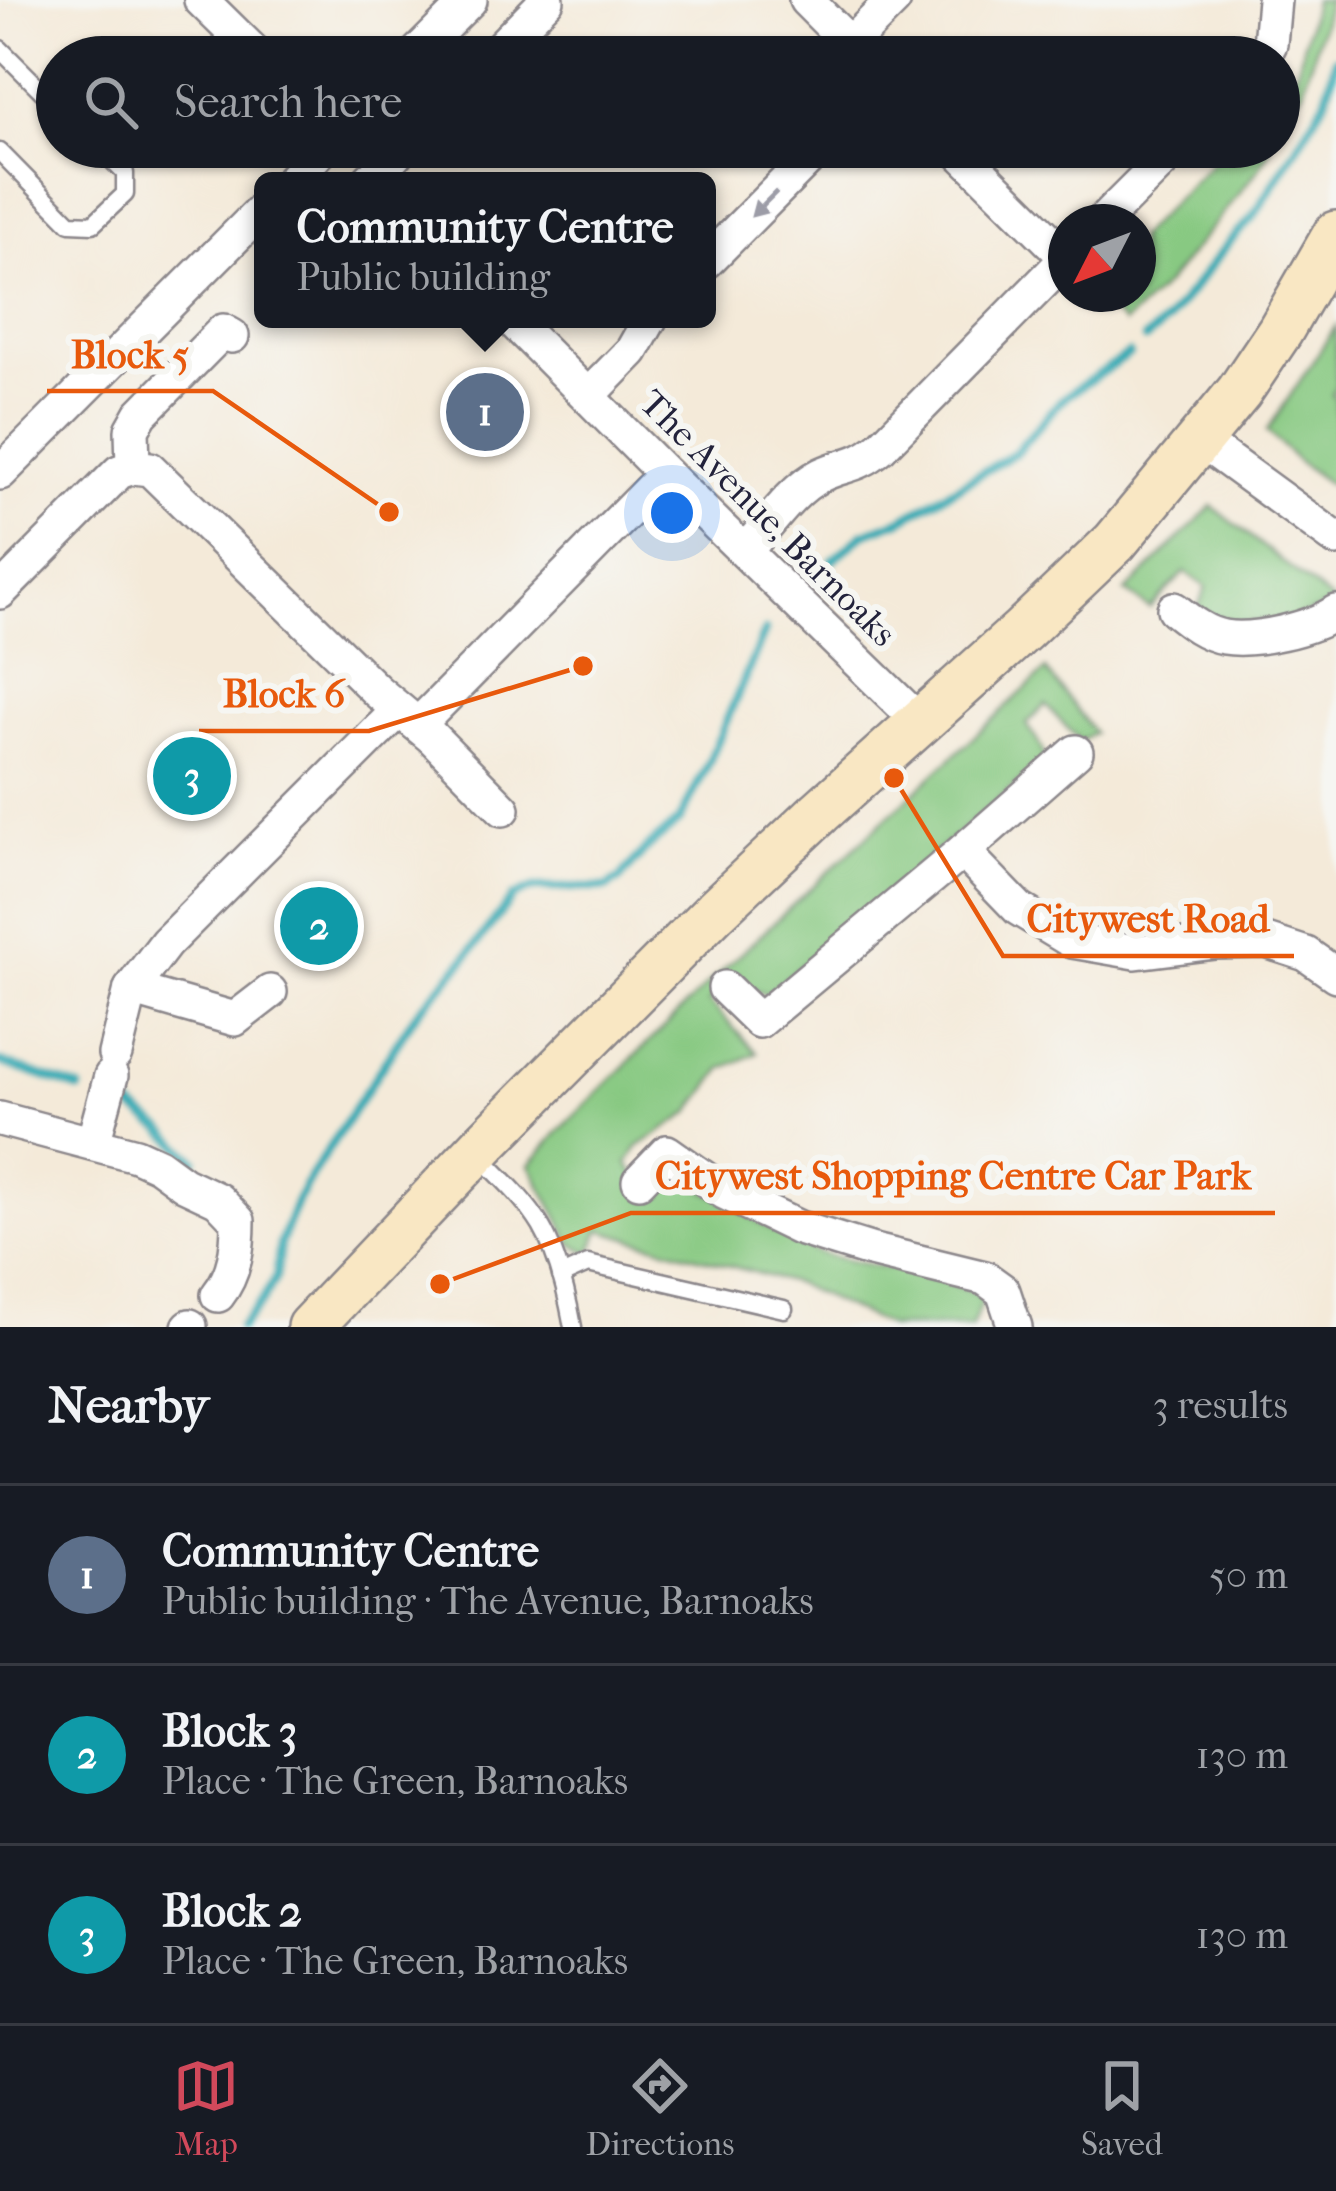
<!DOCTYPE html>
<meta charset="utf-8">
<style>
:root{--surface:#171b24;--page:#242831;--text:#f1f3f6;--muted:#9ea1a6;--line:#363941;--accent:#d1495b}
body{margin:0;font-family:"IM FELL French Canon",serif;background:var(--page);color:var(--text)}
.compass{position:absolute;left:1048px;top:204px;width:108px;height:108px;border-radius:50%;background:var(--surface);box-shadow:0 3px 9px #0004;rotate:228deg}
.you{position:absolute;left:672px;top:513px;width:42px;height:42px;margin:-30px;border:9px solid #fff;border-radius:50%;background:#1a73e8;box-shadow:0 0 0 18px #1a73e833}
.badge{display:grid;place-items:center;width:78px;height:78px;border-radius:50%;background:var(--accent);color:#fff;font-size:39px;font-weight:700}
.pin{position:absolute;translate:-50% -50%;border:6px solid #fff;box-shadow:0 3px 12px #0006}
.popup{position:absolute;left:254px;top:172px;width:462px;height:156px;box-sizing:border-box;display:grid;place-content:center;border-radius:18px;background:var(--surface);filter:drop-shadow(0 3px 9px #0005);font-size:39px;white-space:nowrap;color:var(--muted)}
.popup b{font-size:45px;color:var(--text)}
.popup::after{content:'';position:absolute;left:50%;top:100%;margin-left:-24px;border:24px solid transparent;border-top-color:var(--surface)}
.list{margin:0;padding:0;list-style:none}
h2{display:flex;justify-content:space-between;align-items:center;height:156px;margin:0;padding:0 48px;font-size:51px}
h2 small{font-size:39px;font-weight:400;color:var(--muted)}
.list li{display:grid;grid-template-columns:78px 1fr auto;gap:36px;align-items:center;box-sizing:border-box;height:180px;padding:0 48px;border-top:3px solid var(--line)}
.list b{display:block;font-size:45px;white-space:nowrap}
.list p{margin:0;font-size:39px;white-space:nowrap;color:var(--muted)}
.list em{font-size:39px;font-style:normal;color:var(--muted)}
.icon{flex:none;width:66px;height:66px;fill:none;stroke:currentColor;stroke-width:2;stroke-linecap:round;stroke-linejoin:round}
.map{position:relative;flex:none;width:1336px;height:1327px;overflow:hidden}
.search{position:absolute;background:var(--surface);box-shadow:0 3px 9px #0004;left:36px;right:36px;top:36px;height:132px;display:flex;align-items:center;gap:30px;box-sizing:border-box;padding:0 42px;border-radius:66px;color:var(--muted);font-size:45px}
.sheet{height:696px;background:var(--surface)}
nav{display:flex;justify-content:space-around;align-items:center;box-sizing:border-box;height:168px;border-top:3px solid var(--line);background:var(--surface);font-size:33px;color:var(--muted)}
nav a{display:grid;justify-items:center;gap:6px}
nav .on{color:var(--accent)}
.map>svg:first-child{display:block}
</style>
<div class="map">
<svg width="1336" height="1327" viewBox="0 0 1336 1327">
<rect width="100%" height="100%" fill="#f6f6f2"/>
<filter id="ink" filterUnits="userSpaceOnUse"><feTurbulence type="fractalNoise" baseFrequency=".00833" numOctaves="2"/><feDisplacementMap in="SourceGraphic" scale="24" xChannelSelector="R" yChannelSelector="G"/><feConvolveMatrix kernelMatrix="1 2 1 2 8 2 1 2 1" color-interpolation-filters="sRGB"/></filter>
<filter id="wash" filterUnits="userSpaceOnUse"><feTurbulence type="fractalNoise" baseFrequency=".004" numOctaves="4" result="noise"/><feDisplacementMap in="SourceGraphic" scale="48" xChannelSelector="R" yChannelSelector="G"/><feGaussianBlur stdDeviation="2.7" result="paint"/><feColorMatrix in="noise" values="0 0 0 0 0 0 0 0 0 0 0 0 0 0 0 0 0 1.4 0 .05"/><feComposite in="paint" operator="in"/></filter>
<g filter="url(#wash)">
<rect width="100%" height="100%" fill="#f4ead9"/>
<!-- green -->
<g fill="#88c982" stroke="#55765e" stroke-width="3">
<path d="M 1314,0 L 1329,0 L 1303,90 L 1279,133 L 1279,93 L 1297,70 Z"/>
<path d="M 1227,147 L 1271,147 L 1258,170 L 1165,285 L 1124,324 L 1093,294 L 1138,294 L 1138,237 Z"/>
<path d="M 1336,326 L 1336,387 L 1332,395 L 1336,398 L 1336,489 L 1297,461 L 1267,431 Z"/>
<path d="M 1212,506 L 1335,603 L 1288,621 L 1237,623 L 1196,612 L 1206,587 L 1185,572 L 1150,608 L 1126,592 Z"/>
<path d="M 1046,670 L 1094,733 L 1080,741 L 1045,705 L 1027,724 L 1042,749 L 1045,761 L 766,995 L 746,987 L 737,975 L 709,1002 L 757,1053 L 722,1069 L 690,1113 L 638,1147 L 628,1163 L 648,1195 L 672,1179 C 712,1186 763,1229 804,1247 C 839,1262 877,1265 913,1272 C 937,1277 961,1288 984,1296 L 972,1327 L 890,1327 L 796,1284 L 600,1230 L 591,1253 L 572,1244 L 530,1165 L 559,1131 L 713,979 Z"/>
</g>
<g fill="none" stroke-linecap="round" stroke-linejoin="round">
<!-- stream -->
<g stroke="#3bacb5" stroke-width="9">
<path d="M 1145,339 L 1167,321 L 1230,241 L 1254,216 L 1326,99 L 1336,58"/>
<path d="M 832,561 L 863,534 L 903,519 L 1015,453 L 1062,399 L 1129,354"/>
<path d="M 0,1062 L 80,1089"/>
<path d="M 131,1107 L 162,1129 L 195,1160"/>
<path d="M 240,1327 L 263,1300 L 276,1277 L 280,1244 L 297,1201 L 311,1176 L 415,1015 L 461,964 L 513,897 L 533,888 L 606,888 L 620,879 L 644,851 L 680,820 L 707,766 L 765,631"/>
</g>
</g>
</g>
<g filter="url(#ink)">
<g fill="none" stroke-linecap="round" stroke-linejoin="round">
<!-- lane casing -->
<g stroke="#8b868a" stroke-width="21">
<g id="lane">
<path d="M 0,49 L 57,106"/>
<path d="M 0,152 L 70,223 L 93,224 L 125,194 L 125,173 L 98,147"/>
<path d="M 477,1153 C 499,1176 525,1199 541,1226 C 558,1255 567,1294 573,1327"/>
<path d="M 561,1276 L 588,1264 L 784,1309"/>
</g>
</g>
<!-- street casing -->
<g stroke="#8b868a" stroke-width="38">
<g id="street">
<path d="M 201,0 L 259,57"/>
<path d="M 806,0 L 863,57"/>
<path d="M 850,44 L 894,0"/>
<path d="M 413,57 L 470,0"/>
<path d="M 491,57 L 547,0"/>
<path d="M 1263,57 L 1270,44 L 1274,0"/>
<path d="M 955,147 L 1066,257"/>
<path d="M 291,181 L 324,147"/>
<path d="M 369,181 L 402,147"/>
<path d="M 1102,222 L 1177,147"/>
<path d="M 707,261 L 820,147"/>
<path d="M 511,319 L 665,474 L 919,721"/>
<path d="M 589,395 L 632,351 L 650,319"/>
<path d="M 1200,440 L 1336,539"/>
<path d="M 133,467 L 132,430 L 141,414 L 223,331 L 232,336"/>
<path d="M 0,473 L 263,209"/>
<path d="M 746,550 C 768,526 791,490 821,475 C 846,463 856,468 881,447 L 1066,259"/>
<path d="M 0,592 L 119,472 L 133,467 L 150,469 L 377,691 L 432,737 L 503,809"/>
<path d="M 1174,609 C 1189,621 1205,634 1224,637 C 1254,642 1311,629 1336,612"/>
<path d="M 418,725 L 665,474"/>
<path d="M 963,851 L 1019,909 L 1072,941 L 1136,952 L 1215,942 L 1266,941 L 1306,954 L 1336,975"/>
<path d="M 725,988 L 759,1021 L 963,851 L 1076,752"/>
<path d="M 131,989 L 235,1019 L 270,992"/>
<path d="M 115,1054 L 131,989 L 166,943 L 399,710"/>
<path d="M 0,1119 L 136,1155 L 158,1165 L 184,1184 L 218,1200 L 238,1221 C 238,1247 235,1274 218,1295"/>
<path d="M 93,1143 L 111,1076"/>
<path d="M 639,1181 L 667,1152 L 724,1192 L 799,1228 L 870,1250 L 985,1278 L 1003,1291 L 1015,1327"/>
<path d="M 189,1327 L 190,1326"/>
</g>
</g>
<!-- secondary casing -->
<g stroke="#8b868a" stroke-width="50">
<path id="secondary" d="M 310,1327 L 485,1143 L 716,910 L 820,812 L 1023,630 L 1115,542 L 1239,392 L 1280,331 L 1336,234"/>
</g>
<!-- lane -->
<use href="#lane" stroke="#fff" stroke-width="16"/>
<!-- street -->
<use href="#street" stroke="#fff" stroke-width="33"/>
<!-- secondary -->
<use href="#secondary" stroke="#f9e7c3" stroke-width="45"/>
</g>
<!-- one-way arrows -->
<defs><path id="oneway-solid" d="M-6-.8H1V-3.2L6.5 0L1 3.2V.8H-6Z" transform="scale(3)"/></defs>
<use fill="#9c9ca7" href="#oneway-solid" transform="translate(764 204) rotate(135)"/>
</g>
<g text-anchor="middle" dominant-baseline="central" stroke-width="12" stroke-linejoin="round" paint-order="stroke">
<!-- street labels -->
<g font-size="36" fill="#22223b" stroke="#f6f6f2">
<text transform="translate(768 518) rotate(45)">The Avenue, Barnoaks</text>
</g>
</g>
<!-- callouts -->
<path fill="none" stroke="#e8590c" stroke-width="4.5" d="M389 512L213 391H47M583 666L369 731H199M894 778L1003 956H1294M440 1284L631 1213H1275"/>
<g fill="#e8590c" stroke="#f6f6f2" stroke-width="4.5">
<circle cx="389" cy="512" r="12"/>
<circle cx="583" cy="666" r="12"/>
<circle cx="894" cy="778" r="12"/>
<circle cx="440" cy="1284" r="12"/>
</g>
<g font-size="39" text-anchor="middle" font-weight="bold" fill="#e8590c" stroke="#f6f6f2" stroke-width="12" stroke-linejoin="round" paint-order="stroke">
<text x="130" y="368">Block 5</text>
<text x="284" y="707">Block 6</text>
<text x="1148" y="932">Citywest Road</text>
<text x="953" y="1189">Citywest Shopping Centre Car Park</text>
</g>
</svg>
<svg class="compass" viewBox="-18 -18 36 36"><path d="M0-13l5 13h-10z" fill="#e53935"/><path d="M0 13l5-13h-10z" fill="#9ea1a6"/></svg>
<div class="you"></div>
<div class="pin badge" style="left:485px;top:412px;background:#5c6f8a">1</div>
<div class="popup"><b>Community Centre</b>Public building</div>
<div class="pin badge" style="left:319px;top:926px;background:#0f9aa8">2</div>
<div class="pin badge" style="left:192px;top:776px;background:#0f9aa8">3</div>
<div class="search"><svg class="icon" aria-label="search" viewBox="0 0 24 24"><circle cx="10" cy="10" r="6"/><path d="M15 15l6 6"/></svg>Search here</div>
</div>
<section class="sheet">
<h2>Nearby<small>3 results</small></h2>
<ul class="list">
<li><span class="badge" style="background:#5c6f8a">1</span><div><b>Community Centre</b><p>Public building · The Avenue, Barnoaks</p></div><em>50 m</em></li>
<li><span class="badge" style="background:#0f9aa8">2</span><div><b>Block 3</b><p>Place · The Green, Barnoaks</p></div><em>130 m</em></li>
<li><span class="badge" style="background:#0f9aa8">3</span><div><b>Block 2</b><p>Place · The Green, Barnoaks</p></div><em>130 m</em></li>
</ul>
</section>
<nav>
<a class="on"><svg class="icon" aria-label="map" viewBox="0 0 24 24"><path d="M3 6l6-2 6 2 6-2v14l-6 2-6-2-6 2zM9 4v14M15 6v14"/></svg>Map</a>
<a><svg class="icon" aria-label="directions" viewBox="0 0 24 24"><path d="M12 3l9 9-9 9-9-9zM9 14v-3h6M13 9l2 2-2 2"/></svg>Directions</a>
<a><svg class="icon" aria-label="saved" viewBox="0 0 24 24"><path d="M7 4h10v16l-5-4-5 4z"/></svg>Saved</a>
</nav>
